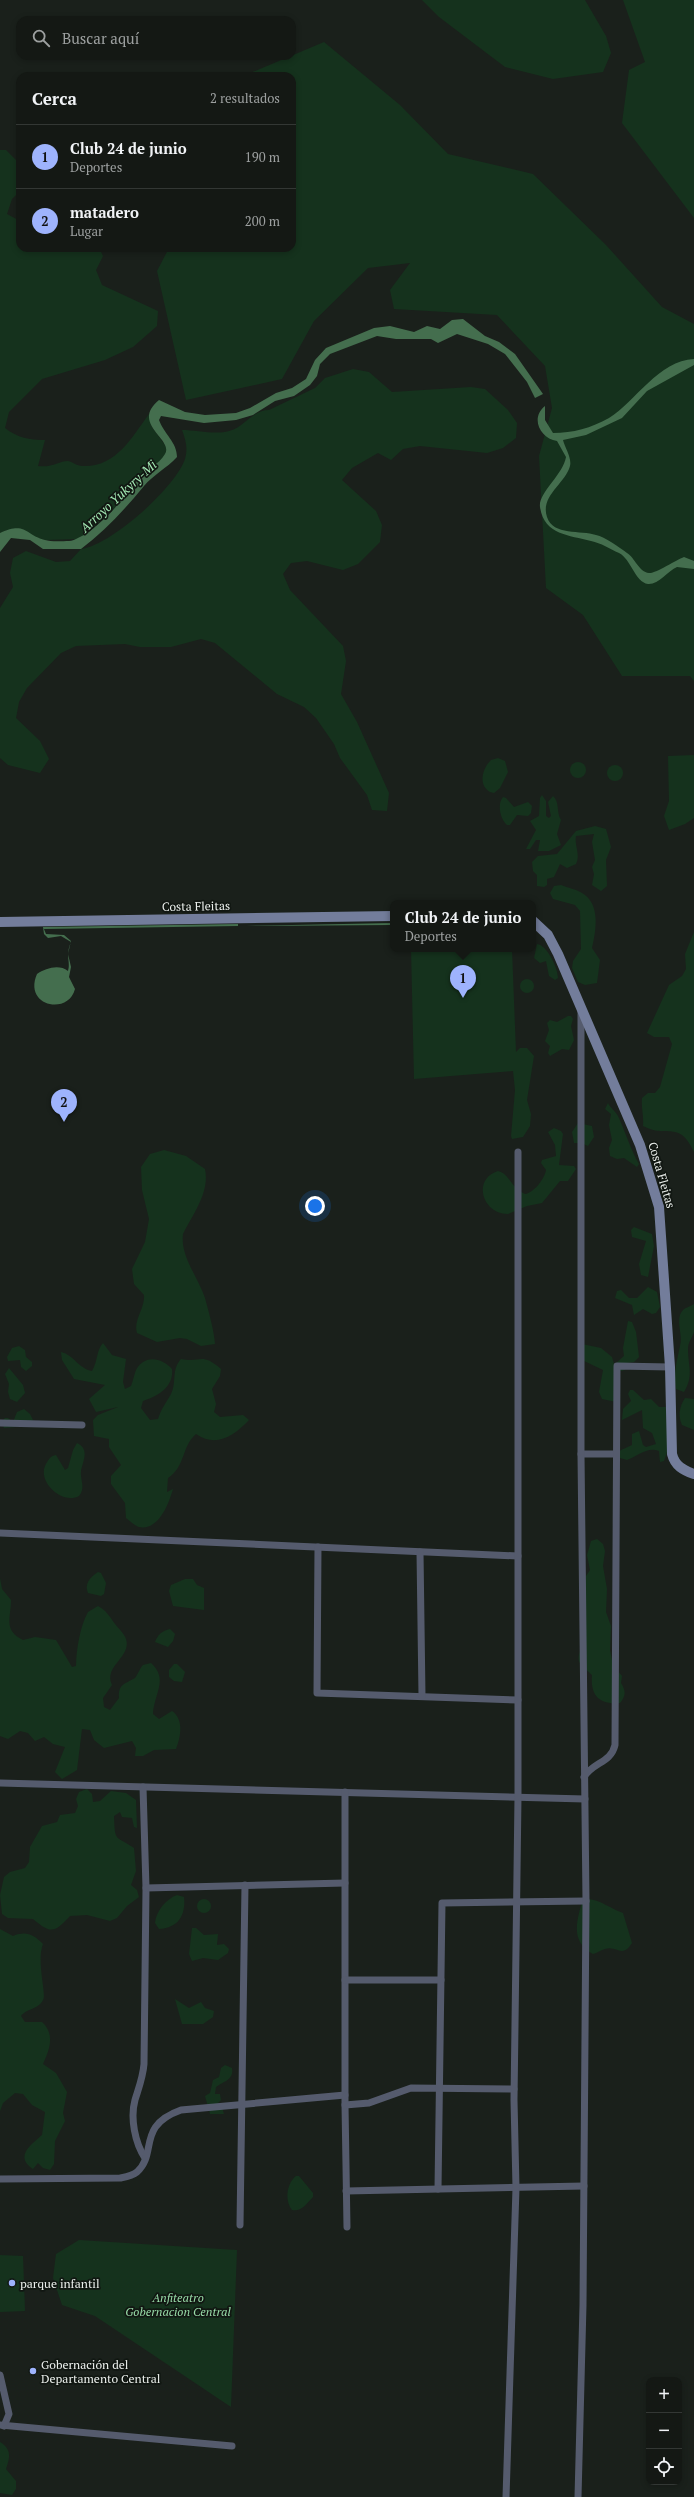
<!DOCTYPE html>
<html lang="es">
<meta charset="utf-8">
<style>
:root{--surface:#141814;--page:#1d211d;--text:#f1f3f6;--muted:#9da0a0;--line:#333734;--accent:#9eb3fd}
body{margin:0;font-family:"PT Serif",serif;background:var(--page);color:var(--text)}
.controls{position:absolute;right:12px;bottom:12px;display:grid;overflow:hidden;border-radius:8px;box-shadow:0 2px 6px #0003}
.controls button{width:36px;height:36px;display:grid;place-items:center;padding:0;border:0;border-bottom:1px solid var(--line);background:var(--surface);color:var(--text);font:20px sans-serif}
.you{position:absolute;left:315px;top:1206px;width:14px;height:14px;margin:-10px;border:3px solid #fff;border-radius:50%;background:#1a73e8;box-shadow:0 0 0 6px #1a73e833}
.badge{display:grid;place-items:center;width:26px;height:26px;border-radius:50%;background:var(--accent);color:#111;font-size:13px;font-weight:700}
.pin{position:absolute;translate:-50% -33px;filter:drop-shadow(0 1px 2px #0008)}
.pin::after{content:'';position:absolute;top:21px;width:14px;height:12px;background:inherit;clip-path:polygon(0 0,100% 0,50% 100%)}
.popup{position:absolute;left:390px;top:900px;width:146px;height:52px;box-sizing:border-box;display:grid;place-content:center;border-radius:8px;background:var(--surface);filter:drop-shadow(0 1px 3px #0005);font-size:13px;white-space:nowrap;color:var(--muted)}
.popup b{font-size:15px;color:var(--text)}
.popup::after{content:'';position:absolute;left:50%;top:100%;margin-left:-8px;border:8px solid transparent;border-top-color:var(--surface)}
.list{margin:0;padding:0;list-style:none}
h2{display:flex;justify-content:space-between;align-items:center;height:52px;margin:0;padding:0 16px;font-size:17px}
h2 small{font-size:13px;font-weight:400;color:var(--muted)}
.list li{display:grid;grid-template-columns:26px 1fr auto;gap:12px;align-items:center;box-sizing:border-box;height:64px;padding:0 16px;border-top:1px solid var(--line)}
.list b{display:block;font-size:15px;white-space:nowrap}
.list p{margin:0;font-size:13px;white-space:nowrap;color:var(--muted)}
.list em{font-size:13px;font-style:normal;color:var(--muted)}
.icon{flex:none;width:22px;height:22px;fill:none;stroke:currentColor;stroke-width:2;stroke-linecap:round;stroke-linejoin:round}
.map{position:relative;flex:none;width:694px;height:2497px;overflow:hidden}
.search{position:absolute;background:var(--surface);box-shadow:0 2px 6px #0003;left:16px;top:16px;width:280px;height:44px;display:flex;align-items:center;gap:10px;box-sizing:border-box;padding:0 14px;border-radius:12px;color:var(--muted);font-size:15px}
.panel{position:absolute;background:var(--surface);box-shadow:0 2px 6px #0003;left:16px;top:72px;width:280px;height:180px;border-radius:12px}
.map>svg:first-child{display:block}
</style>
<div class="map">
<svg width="694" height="2497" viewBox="0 0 694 2497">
<rect width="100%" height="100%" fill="#1a201b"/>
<!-- green -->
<g fill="#15321d">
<path d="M 422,0 L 585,0 L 606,36 L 611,53 L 603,72 L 553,79 L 505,67 L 439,17 Z"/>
<path d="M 623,0 L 694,0 L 694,218 L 622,123 L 629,70 L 645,62 Z"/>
<path d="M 324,42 L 400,105 L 448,154 L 533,174 L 606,245 L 662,307 L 694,324 L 694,681 L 690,676 L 622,676 L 583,615 L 546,588 L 539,456 L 552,408 L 545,366 L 497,315 L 394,309 L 390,290 L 410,263 L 368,268 L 314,321 L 282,379 L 186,400 L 157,271 L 169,248 L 292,248 L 292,76 L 243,76 Z"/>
<path d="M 0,150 L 6,150 L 20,164 L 20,191 L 12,199 L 7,214 L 20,221 L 20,248 L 99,248 L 103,256 L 96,270 L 102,285 L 158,311 L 157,326 L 133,347 L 105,360 L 42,379 L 9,412 L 5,428 C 18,438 29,440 45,440 L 38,466 C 52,468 59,461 68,461 C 73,462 77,466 82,466 C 116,468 132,437 149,414 L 152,427 L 167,448 L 167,453 L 160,462 L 147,469 L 126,489 L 120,503 L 80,539 L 45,540 L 7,530 L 0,533 Z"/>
<path d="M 353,369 L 369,372 L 392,392 L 471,387 L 485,389 L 508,410 L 517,423 L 516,438 L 503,448 L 487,453 L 420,446 L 403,449 L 391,460 L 378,453 L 352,468 L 342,480 L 376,511 L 382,525 L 380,542 L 358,564 L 343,570 L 307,561 L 291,563 L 283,574 L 290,590 L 343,646 L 346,661 L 341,694 L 357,722 L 389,793 L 387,811 L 372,810 L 367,795 L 340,758 L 334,744 L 316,718 L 304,707 L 277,694 L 215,643 L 201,639 L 171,647 L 140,647 L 125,644 L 76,646 L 61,653 L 27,688 L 19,702 L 16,718 L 40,741 L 49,759 L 40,773 L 8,765 L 0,758 L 0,608 L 13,587 L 10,573 L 13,558 L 26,551 L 56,562 L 70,561 L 81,549 C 110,546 176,487 185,459 C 188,448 186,441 182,430 C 196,430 216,435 229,431 C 245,427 252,410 269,410 L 315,388 L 325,378 Z"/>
<path d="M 694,755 L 694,818 L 685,824 L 669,830 L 664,816 L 669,801 L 668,756 Z"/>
<path d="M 498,758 L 505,761 L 508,772 L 500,788 L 494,793 L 490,792 C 478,785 482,769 491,760 Z"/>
<circle cx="578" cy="770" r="8"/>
<circle cx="615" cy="773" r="8"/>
<path d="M 542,795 L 546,801 L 546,816 L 549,818 L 551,816 L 548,802 L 553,796 C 560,802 556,812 561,820 L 557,834 L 561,845 L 549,851 L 538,851 L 540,840 L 536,840 L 530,849 L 526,849 L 536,830 L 530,821 L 539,816 L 540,798 Z"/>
<path d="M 503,797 L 506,798 L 514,807 L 528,802 L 532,806 L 531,813 L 528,816 L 517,815 L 510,825 L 507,825 C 500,819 497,804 503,797 Z"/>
<path d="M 595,826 L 606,829 L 611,847 L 606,860 L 607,886 L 601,891 L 592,885 L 594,874 L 592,867 L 595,860 L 592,842 L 594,834 L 576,836 C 574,845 581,855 576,864 L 567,868 L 560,864 L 554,877 L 547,879 L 547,885 L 544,887 L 537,886 L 537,875 L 533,871 L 532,862 L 538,856 L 557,854 L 576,831 Z"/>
<path d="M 561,885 C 568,888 576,889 582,893 C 601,904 596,931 592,948 L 600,960 L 597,983 L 585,985 L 578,982 L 572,968 L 573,961 L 581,949 L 580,911 L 575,905 L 553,899 L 550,893 L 554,886 Z"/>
<path d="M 694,932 L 694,1152 C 679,1119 667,1139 643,1126 C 644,1117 641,1108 642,1098 L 648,1093 L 655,1093 L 660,1087 L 672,1044 L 669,1037 L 654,1037 L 647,1033 L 669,985 L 682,976 L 686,969 L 685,954 Z"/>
<path d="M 537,944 C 547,945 558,968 558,978 L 555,980 L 549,976 L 546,961 L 540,963 L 534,958 Z"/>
<path d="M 411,949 L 512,949 L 516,1052 L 520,1048 L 527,1048 L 534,1056 L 527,1100 L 531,1114 L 530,1126 L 523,1137 L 512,1139 L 511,1136 L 515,1090 L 513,1071 L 414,1079 Z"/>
<circle cx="527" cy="986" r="7"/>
<path d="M 568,1016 L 571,1016 L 573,1019 L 571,1026 L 574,1040 L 569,1050 L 562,1049 L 550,1056 L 548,1053 L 550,1046 L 545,1041 L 549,1030 L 547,1023 L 550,1020 L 557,1022 Z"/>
<path d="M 608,1103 C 610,1108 616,1111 619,1118 C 626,1134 631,1150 639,1164 L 637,1167 L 624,1158 L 617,1159 L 610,1156 L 609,1148 L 612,1140 L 609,1125 L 611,1114 L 605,1109 Z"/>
<path d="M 578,1123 L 592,1126 L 594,1137 L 588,1146 L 581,1143 L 574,1143 L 572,1132 Z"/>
<path d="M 554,1128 L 561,1131 L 563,1134 L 559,1165 L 574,1166 L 576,1169 L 568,1181 L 560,1181 L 542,1203 L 527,1206 L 508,1214 C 482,1214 472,1179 498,1171 C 510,1174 510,1187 525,1194 C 534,1193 545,1178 546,1170 L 541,1163 L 542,1160 L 556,1156 L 555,1145 L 548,1132 Z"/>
<path d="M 164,1150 L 186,1156 L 205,1169 C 210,1192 193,1214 183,1234 C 180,1256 198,1277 205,1298 C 209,1313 214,1330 215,1344 L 201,1346 L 187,1339 L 180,1338 L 157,1342 L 137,1333 C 133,1320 145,1309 144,1295 L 134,1284 L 132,1269 L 145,1242 L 149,1219 L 142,1190 L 141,1167 L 150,1154 Z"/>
<path d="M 634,1227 L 652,1234 L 654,1246 L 648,1277 L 641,1275 L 639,1264 L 646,1241 L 632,1237 L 631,1230 Z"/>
<path d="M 648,1287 L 657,1292 L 660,1307 L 656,1313 L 652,1314 L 643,1309 L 634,1315 L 632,1305 L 615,1298 L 617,1291 L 621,1290 L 629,1298 L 637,1298 Z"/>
<path d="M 694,1304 C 694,1312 694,1325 694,1332 C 692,1338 688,1342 688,1349 C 688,1366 694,1376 684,1392 L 676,1389 C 673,1374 677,1360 680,1346 C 683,1336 677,1325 680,1315 C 683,1307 688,1308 694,1304 Z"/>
<path d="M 628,1321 L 632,1322 L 636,1332 L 639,1357 L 634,1362 L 627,1363 L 625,1370 L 621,1371 L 615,1366 L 616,1363 L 624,1356 L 623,1348 Z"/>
<path d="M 103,1343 L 112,1355 L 126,1359 L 123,1382 L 125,1389 L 131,1386 C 133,1381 134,1375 136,1370 C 145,1354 162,1358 172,1369 C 174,1387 158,1396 143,1401 L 141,1408 L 150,1420 L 158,1419 C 161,1409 166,1403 171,1394 C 177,1382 171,1370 181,1359 C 202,1363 201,1352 221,1369 L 220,1376 L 212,1389 L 216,1404 L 214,1412 L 220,1417 L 243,1415 L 249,1420 C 234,1436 216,1448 196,1434 C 181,1447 186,1466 168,1478 L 167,1492 L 173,1489 C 169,1503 159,1531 139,1527 C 135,1526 130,1521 126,1518 L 125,1503 L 111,1484 L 111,1476 L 121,1465 L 109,1447 L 109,1439 L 94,1436 L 93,1420 L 98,1415 L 118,1407 L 96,1412 L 89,1399 L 105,1385 L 74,1379 L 62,1360 L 61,1352 C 74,1355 79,1369 92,1371 C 98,1361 96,1351 103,1343 Z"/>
<path d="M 582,1344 L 601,1348 L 612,1357 C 617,1372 617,1386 616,1402 L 602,1399 L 599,1392 L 603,1370 L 584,1361 Z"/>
<path d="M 19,1346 L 25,1350 L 26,1357 L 32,1362 L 32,1366 L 26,1371 L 21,1367 L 20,1360 L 8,1361 L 7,1357 L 12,1348 Z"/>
<path d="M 9,1368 L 23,1385 L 25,1393 L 17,1402 L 10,1399 L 8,1392 L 9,1384 L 5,1374 Z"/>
<path d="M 630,1390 L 633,1390 L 644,1400 L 651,1399 L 659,1407 L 670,1407 L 669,1447 L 664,1461 L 660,1462 L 659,1451 C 648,1446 637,1456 627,1460 L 620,1458 L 619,1451 L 632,1445 L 632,1434 L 639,1431 L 643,1445 L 646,1447 L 656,1444 L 652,1433 L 643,1428 L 642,1410 L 622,1420 L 623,1409 L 631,1401 L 628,1394 Z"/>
<path d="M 685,1398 L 694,1399 L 694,1430 L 682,1425 C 678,1416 679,1407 685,1398 Z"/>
<path d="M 24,1409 L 30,1414 L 33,1420 L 27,1426 L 4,1428 L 2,1421 L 5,1418 L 8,1418 L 13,1422 L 17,1412 Z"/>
<path d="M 77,1443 C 90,1449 83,1461 81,1471 C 80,1480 86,1488 79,1496 C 62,1505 38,1482 45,1466 C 48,1460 50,1456 56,1455 L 65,1470 L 68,1468 L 73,1450 Z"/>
<path d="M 597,1539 L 603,1544 L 605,1551 L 603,1566 L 607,1589 L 606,1612 L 611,1626 L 610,1650 L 613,1665 L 622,1676 L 621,1683 C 626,1691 626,1696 620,1703 C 600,1705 590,1696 592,1675 C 584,1666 575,1665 580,1651 L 586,1576 L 590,1570 L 587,1555 L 591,1541 Z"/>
<path d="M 98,1572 L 101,1573 L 106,1583 L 104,1594 L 101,1596 L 88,1593 C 84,1584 90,1577 98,1572 Z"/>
<path d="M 0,1578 L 2,1589 L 11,1600 C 11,1618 3,1630 23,1640 L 35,1637 L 56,1640 L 72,1667 L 76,1666 C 76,1651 80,1626 88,1612 L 98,1606 C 106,1610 110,1617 115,1624 C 118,1628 124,1633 126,1639 C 132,1657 103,1666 112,1685 L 103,1698 L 104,1707 L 110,1710 L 119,1698 C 118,1684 125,1684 135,1678 C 137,1676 140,1668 143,1665 L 151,1663 C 169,1679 154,1694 153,1714 L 159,1719 L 172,1711 C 184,1719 181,1737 176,1749 L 154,1750 L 143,1756 L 135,1756 L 136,1748 L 132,1741 L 104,1748 L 94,1740 L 90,1730 L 82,1729 L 77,1770 L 62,1779 L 55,1772 L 65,1747 L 53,1744 L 44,1737 L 35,1741 L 28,1733 L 20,1731 L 8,1739 L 0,1736 Z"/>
<path d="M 185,1579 L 193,1579 L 197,1585 L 204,1588 L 204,1610 L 173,1606 L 169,1591 L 171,1585 Z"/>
<path d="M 170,1629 L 175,1634 L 173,1641 L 168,1647 L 155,1642 C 158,1634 162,1631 170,1629 Z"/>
<path d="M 174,1664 L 177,1664 L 185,1672 L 182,1682 L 174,1681 L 169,1677 L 169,1670 Z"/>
<path d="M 87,1789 L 92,1794 L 93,1802 L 100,1801 L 111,1791 L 126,1793 L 136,1800 L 137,1828 L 134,1827 L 132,1818 L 122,1817 L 120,1812 L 114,1816 C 115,1843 115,1835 134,1848 L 136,1871 L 131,1885 L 137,1890 L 139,1897 L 127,1906 L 117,1918 L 110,1921 L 87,1915 L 70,1916 C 54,1933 51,1934 33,1919 L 8,1918 L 2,1914 L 0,1895 L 4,1877 L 10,1872 L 25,1868 L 29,1862 L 30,1847 L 42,1826 L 57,1822 L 60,1815 L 75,1813 L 78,1806 L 76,1799 L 79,1792 Z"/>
<path d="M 177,1895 L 184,1897 C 186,1915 178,1928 159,1929 L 155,1923 C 156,1911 166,1899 177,1895 Z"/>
<circle cx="204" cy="1906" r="7"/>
<path d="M 588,1899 C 601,1900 611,1909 623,1913 L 632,1943 C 622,1959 617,1945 605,1949 C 601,1950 597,1953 593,1954 C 571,1942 576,1923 582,1902 Z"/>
<path d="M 192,1928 L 196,1928 L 204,1935 L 218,1934 L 217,1945 L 224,1944 L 229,1949 L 228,1953 L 218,1960 L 203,1958 L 192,1961 L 189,1954 Z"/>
<path d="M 0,1929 L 13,1936 C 26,1931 33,1934 43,1944 C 36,1962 47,1995 43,2000 C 38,2010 27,2008 21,2016 L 25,2022 L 42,2022 C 55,2034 50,2049 43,2064 L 56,2073 L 67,2092 L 63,2113 L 65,2121 L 55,2141 L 54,2164 L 50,2170 L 43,2168 L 38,2163 L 33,2169 C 14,2156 31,2145 42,2135 L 45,2112 L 32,2105 L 23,2094 L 15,2093 L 3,2103 L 0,2111 Z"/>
<path d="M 175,1999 L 189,2008 L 201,2002 L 205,2008 L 214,2011 L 213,2017 L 203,2024 L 182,2024 Z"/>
<path d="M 225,2065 L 232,2068 C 234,2080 224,2081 216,2087 L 215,2094 L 220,2094 L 221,2100 L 217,2104 L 222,2107 L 224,2114 L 210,2114 L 205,2096 L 210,2093 L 213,2080 L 219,2077 L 221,2068 Z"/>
<path d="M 296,2176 L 299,2176 L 313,2193 L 313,2197 C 307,2203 302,2212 292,2210 C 285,2201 286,2184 296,2176 Z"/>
<path d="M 79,2240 L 237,2250 L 231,2407 L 95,2316 L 62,2305 L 53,2278 L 56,2254 Z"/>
<path d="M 0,2255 L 23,2256 L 25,2311 L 0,2312 Z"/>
<path d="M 0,2442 C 12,2449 10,2458 6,2469 L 16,2481 L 16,2489 L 12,2495 L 0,2493 Z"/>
</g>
<!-- water -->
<g fill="#446e4e">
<path d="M 463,319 L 485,336 L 499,342 L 515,354 L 543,394 L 535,398 L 527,382 L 505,354 L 488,344 L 457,334 L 438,343 L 431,339 L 396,339 L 377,336 L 330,354 L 320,364 L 317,376 L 310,385 L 294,396 L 275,401 L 253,415 L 236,420 L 204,423 L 161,416 L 159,420 C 164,434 177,442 177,457 C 167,468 153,475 144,486 C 125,509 105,531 81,549 L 43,549 L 30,540 L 11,538 L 0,552 L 0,533 C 26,521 25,535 45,540 C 51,542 63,541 69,541 C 83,540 113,513 120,501 C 125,493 128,486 135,479 C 145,470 159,465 165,454 C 174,439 130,424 159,400 L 185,412 L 205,415 L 236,413 L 250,408 L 276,393 L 292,388 L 306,379 L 315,360 L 326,348 L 374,328 L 390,326 L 414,332 L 427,326 L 440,329 L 452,320 Z"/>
<path d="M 694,359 L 694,365 L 647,391 L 622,418 L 586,435 L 563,440 C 565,448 572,458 570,466 C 565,484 540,496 547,517 C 553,536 581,530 596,535 C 605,537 619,547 627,553 C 635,558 639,572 649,573 C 655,574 676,560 684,557 L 694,561 L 694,569 L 677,567 C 668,571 658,585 648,584 C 635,582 631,559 619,553 C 610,549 601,543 591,541 C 569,535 544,535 540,507 C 538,493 563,475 566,457 L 557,441 C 540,438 530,418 545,406 L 545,420 L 553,433 C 573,433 591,428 609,418 C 635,402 659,360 694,359 Z"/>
<path d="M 393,923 L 393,925 L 246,926 Z"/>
<path d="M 238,924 L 238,926 L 44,929 L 46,934 L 64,935 L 71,941 L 68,954 L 71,967 L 69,977 L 75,989 C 68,1016 23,1006 37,974 C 46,968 59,964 68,971 C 71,962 65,956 71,942 L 61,936 L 48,938 L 44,934 L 43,927 Z"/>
</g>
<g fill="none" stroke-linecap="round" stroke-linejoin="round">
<!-- minor -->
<g stroke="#555b6d" stroke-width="7">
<path d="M 0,1423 L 82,1425"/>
<path d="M 581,1454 L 616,1454"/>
<path d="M 0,1533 L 518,1556"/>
<path d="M 318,1547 L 317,1693 L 518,1700"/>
<path d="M 420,1552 L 422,1696"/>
<path d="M 584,1777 C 593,1762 611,1763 615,1745 L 617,1366 L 670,1367"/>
<path d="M 0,1783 L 585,1799"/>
<path d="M 143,1787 L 146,1888 L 144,2064 C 143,2077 139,2087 135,2100 C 130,2118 135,2143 145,2158"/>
<path d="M 345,1792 L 345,2105 L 347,2227"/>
<path d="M 146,1888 L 345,1883"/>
<path d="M 345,1980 L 441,1980"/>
<path d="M 345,2105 L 369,2103 L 411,2088 L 514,2089"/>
<path d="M 0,2179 L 120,2178 C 125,2177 132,2176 137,2172 C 158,2153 136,2126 181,2110 L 345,2095"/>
<path d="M 438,2189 L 442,1903 L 586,1901"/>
<path d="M 346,2191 L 584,2186"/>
<path d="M 240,2225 L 245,1885"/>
<path d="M 0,2375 L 9,2414 L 4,2426"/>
<path d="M 0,2425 L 232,2446"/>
<path d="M 506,2497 L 516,2188 L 514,2100 L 518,1797 L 518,1152"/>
<path d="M 578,2497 L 583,2305 L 586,1901 L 581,1454 L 581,1010"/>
</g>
<!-- secondary -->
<g stroke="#737d9b" stroke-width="10">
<path d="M 533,921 L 548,935 L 558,954 L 640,1145 L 659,1207 L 670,1367 L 672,1454 C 675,1466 683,1470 694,1474"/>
<path d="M 0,922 L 393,916"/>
</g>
</g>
<!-- markers -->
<g fill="#9eb3fd" stroke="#111712" stroke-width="1.5">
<circle cx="12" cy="2283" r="4"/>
<circle cx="33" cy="2371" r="4"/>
</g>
<g text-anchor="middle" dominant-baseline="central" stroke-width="3.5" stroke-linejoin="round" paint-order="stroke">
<!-- street labels -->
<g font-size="12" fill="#ebefec" stroke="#111712">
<text transform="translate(196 906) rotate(-1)">Costa Fleitas</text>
<text transform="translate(662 1175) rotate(74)">Costa Fleitas</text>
</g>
<!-- poi labels -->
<g font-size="12" fill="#ebefec" stroke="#111712" text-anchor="start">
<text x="20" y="2283">parque infantil</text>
<text x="41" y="2364">Gobernación del<tspan x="41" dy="14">Departamento Central</tspan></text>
</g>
<!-- park labels -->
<g font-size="12" font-style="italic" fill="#99dda9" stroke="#111712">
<text x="178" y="2297">Anfiteatro<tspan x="178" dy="14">Gobernacion Central</tspan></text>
</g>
<!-- water labels -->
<g font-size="13" font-style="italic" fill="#a4e9b4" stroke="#111712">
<text transform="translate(118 496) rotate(-43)">Arroyo Yukyry-Mi</text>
</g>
</g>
</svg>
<div class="controls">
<button>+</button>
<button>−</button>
<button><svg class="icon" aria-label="locate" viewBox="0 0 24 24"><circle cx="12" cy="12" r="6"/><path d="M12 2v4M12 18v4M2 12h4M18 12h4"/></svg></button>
</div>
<div class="you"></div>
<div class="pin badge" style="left:463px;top:998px">1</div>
<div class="popup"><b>Club 24 de junio</b>Deportes</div>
<div class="pin badge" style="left:64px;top:1122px">2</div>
<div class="search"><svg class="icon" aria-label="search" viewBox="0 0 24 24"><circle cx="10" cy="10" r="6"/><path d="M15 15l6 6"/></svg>Buscar aquí</div>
<section class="panel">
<h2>Cerca<small>2 resultados</small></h2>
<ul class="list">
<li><span class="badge">1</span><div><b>Club 24 de junio</b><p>Deportes</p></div><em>190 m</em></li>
<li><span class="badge">2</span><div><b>matadero</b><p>Lugar</p></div><em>200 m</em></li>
</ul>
</section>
</div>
